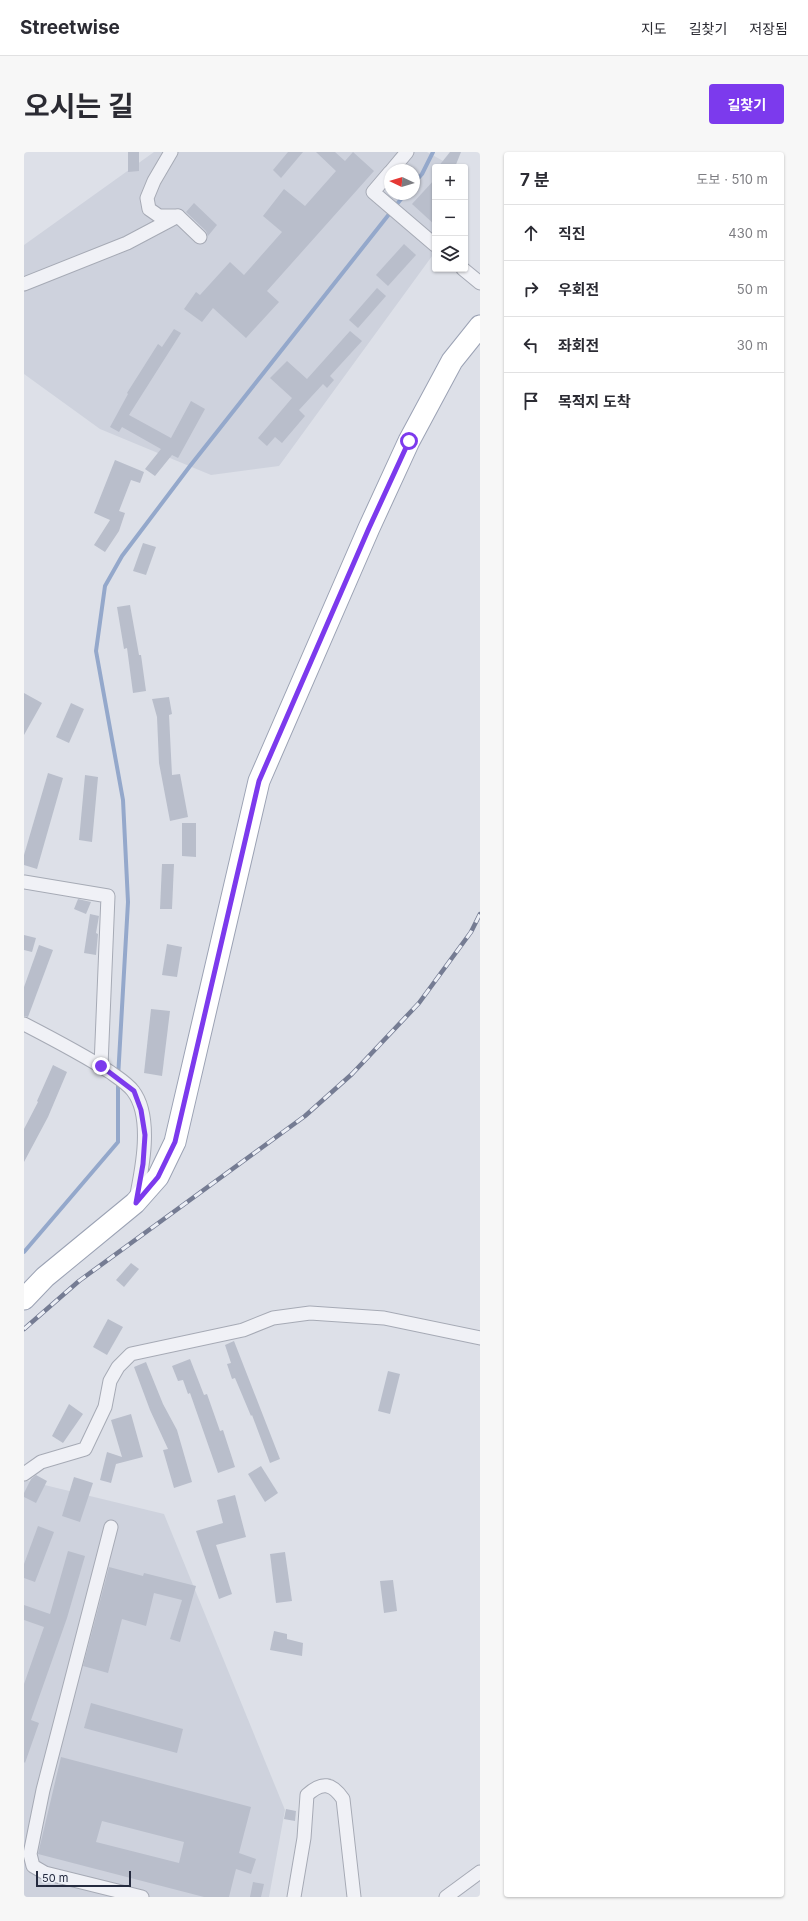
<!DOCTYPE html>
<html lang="ko">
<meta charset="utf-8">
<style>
:root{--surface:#fff;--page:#f7f7f7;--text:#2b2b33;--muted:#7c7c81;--line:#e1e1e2;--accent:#7c3aed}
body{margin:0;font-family:Inter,"Noto Sans KR",sans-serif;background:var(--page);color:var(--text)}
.controls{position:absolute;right:12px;top:12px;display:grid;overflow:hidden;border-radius:4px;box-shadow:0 1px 3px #0004}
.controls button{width:36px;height:36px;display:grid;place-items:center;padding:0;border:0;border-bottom:1px solid var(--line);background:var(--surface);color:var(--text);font:20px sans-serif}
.compass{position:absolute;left:360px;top:12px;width:36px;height:36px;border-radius:50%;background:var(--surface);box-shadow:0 1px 3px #0004;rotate:274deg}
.scale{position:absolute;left:12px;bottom:10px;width:95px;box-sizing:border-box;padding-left:4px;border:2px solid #252b3f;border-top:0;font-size:11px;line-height:14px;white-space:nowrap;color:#252b3f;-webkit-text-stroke:3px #eceff6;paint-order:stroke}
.stop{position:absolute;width:12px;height:12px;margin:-9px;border:3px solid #7c3aed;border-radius:50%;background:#fff}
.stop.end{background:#7c3aed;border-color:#fff;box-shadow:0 1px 4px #0008}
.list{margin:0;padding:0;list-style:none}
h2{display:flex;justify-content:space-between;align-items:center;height:52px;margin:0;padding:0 16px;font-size:17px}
h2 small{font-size:13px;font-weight:400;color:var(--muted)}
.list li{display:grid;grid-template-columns:26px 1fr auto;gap:12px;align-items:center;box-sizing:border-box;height:56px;padding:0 16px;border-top:1px solid var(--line)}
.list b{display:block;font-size:15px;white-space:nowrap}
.list em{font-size:13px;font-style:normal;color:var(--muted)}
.icon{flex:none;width:22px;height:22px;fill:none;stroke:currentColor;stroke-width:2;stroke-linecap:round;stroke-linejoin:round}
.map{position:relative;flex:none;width:456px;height:1745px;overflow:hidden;border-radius:4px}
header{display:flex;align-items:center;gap:24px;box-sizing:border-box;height:56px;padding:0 20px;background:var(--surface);border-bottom:1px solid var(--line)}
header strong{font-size:19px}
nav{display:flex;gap:22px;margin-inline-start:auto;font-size:14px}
.intro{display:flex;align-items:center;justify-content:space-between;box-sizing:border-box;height:96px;padding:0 24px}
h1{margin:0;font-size:28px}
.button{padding:10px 18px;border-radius:4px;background:var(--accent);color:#fff;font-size:14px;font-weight:700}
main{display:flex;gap:24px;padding:0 24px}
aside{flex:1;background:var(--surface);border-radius:4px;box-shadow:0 1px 3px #0004}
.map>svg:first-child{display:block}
</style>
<header>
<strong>Streetwise</strong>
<nav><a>지도</a><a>길찾기</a><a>저장됨</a></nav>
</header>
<div class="intro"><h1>오시는 길</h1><a class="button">길찾기</a></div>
<main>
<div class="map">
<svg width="456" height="1745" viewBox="0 0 456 1745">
<rect width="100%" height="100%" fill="#dde0e8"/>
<!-- built -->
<g fill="#ced2dd" fill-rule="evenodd">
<path d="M 130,0 L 403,0 L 430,15 L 411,15 L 411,100 L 255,314 L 187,323 L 76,277 L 0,222 L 0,93 ZM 366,18 L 390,18 L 390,42 L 366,42 Z"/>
<path d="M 0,1328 L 140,1362 L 261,1658 L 245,1745 L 0,1745 Z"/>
</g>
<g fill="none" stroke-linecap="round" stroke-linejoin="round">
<!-- stream -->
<g stroke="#94a8cb" stroke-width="4">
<path d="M 390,31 L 398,22 L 409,0"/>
<path d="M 0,1100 L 94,990 L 94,926 L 104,750 L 99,648 L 72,499 L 81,434 L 98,404 L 166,314 L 381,42"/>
</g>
</g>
<!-- building -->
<g fill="#b9becb" fill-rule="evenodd">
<path d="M 104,0 L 115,0 L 115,19 L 104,20 Z"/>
<path d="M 264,0 L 279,0 L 257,26 L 249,18 Z"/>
<path d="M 292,0 L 311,0 L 321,9 L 329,0 L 350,19 L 243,139 L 255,150 L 222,186 L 189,156 L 178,170 L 160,157 L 172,140 L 176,143 L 206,110 L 220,123 L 258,80 L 239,64 L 260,37 L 281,54 L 312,19 Z"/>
<path d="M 426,0 L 437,0 L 431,15 L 414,15 Z"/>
<path d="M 411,27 L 411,73 L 388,52 Z"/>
<path d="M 170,51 L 193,73 L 184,84 L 182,79 L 162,60 Z"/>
<path d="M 380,92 L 392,103 L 364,134 L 352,123 Z"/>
<path d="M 353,136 L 362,144 L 334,176 L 325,168 Z"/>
<path d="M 150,177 L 157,181 L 105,263 L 147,286 L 167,249 L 181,257 L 154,306 L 148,303 L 131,324 L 121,317 L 137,297 L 98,275 L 95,280 L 86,275 L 104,242 L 103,241 L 134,192 L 138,195 Z"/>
<path d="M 326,179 L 338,189 L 306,224 L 310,228 L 303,236 L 299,232 L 275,258 L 281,264 L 258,291 L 251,285 L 243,294 L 234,286 L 268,246 L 246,226 L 263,209 L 283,227 Z"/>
<path d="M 91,308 L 120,320 L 116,331 L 107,328 L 95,359 L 101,361 L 95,379 L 81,400 L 70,393 L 86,368 L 70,361 Z"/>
<path d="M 119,391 L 132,395 L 122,423 L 109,419 Z"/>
<path d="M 106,453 L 115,503 L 117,503 L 122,539 L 109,541 L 103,496 L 100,497 L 93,455 Z"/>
<path d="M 0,541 L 18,551 L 0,583 Z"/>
<path d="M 145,545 L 148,562 L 145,563 L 148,623 L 156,622 L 164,665 L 146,669 L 135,611 L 133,565 L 128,547 Z"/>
<path d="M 47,551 L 60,557 L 45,591 L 32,585 Z"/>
<path d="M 24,621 L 39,626 L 13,717 L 0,713 L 0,703 Z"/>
<path d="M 61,623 L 74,625 L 68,690 L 55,688 Z"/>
<path d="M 158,671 L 172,671 L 172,705 L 158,704 Z"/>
<path d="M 138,712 L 150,712 L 148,757 L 136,757 Z"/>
<path d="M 54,747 L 67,750 L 62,762 L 50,757 Z"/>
<path d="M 66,762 L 75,764 L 72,781 L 74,782 L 72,803 L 60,801 Z"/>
<path d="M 0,783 L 12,786 L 8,800 L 0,798 Z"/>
<path d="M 143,792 L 158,795 L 153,825 L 138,823 Z"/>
<path d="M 15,793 L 29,798 L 4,865 L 0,864 L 0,835 Z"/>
<path d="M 127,857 L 146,859 L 138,924 L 120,921 Z"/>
<path d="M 29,913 L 43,920 L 24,965 L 0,1010 L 0,977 L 14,950 L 13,949 Z"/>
<path d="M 107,1111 L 115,1117 L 100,1135 L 92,1128 Z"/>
<path d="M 84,1167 L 99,1175 L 83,1203 L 69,1195 Z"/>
<path d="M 210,1189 L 256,1307 L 246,1311 L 228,1263 L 227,1264 L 211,1226 L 208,1227 L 203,1212 L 207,1211 L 201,1193 Z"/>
<path d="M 166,1207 L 180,1243 L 183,1242 L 196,1279 L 199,1278 L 211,1315 L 194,1321 L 166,1241 L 164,1242 L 159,1228 L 154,1229 L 148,1214 Z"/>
<path d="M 122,1210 L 139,1252 L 153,1278 L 168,1330 L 150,1336 L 139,1298 L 144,1297 L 126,1258 L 110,1215 Z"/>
<path d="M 364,1219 L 376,1222 L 366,1262 L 354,1259 Z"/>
<path d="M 45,1252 L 59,1262 L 39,1291 L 28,1284 Z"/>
<path d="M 107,1262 L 119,1305 L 92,1312 L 87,1331 L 76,1328 L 83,1300 L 98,1305 L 87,1268 Z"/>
<path d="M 237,1314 L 254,1341 L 241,1350 L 224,1322 Z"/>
<path d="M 12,1323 L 23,1329 L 12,1351 L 0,1345 L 0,1341 L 7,1327 Z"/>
<path d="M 50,1325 L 69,1331 L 56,1370 L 38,1364 Z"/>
<path d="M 211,1343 L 222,1385 L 192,1393 L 208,1442 L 195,1447 L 172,1379 L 199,1371 L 193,1348 Z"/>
<path d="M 14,1374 L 30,1380 L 11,1430 L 0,1426 L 0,1412 Z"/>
<path d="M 44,1399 L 61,1404 L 43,1466 L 7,1568 L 15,1571 L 1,1611 L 0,1610 L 0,1532 L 20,1475 L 0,1468 L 0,1453 L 26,1462 Z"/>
<path d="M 261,1400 L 268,1449 L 252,1451 L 246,1402 Z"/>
<path d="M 85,1415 L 119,1424 L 120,1421 L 172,1434 L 156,1490 L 146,1487 L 158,1448 L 130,1441 L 122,1474 L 98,1467 L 84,1521 L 59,1514 Z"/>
<path d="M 369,1428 L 373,1459 L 360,1461 L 356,1429 Z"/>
<path d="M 250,1479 L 263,1482 L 263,1487 L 279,1491 L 278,1504 L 246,1498 Z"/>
<path d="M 67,1551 L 159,1577 L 153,1601 L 60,1576 Z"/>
<path d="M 37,1605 L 227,1655 L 215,1701 L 232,1707 L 227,1722 L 212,1717 L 205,1745 L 180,1745 L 14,1702 ZM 78,1669 L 160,1690 L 155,1711 L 72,1690 Z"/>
<path d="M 262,1657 L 272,1659 L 271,1669 L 260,1667 Z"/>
<path d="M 229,1730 L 240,1732 L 237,1745 L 226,1745 Z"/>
</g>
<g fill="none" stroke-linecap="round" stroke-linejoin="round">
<!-- minor casing -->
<g stroke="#a6aab5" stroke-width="15">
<g id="minor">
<path d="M 147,0 L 130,29 L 123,46 L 125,57 L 135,64 L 154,64 L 176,85"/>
<path d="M 368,18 L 383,0"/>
<path d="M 366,20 L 349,40 L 411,93"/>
<path d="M 439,117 L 456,131"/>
<path d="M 0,132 L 103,91 L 154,64"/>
<path d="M 0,730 L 84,744 L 77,914"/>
<path d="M 0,872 C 29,887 58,902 86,920 C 93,925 104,932 109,939 C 129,965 118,1018 112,1047"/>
<path d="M 0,1322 L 17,1310 L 61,1297 L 81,1255 L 86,1229 L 94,1215 L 107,1202 L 219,1178 L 249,1166 L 286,1161 L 360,1166 L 456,1186"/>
<path d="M 87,1375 L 19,1638 L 6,1702 L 9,1714 L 21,1721 L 118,1745"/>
<path d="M 270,1745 L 280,1686 L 283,1643 C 298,1629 308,1631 319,1647 L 330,1745"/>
<path d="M 422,1745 L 456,1720"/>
</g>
</g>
<!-- primary casing -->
<g stroke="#9ba2b4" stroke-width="23">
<path id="primary" d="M 0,1147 L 21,1125 L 111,1051 L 134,1025 L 151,990 L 235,629 L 345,376 L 385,289 L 428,209 L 456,174"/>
</g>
<!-- minor -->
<use href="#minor" stroke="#f0f1f6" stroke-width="13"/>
<!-- primary -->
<use href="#primary" stroke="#fff" stroke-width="21"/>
<!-- rail casing -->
<g stroke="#757c93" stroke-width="4.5">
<path id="rail" d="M 0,1177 L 55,1129 L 281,964 L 328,922 L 395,851 L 447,780 L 456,762"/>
</g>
<!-- rail -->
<use href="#rail" stroke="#eceff6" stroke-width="3" stroke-dasharray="9" stroke-linecap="butt"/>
</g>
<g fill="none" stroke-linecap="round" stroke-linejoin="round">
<!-- route -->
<path stroke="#7c3aed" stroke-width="5" d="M 77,914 L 110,939 L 117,958 L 121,983 L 119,1012 L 112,1051 L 134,1025 L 151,990 L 235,629 L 345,376 L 385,289"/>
</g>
</svg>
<div class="controls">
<button>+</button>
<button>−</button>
<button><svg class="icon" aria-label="layers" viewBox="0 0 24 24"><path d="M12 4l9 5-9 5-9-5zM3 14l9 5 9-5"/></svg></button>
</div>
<svg class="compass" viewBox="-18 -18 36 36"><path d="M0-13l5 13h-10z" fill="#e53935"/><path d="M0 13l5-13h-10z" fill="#7c7c81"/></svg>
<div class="scale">50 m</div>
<div class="stop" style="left:385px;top:289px"></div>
<div class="stop end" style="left:77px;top:914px"></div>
</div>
<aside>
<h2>7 분<small>도보 · 510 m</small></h2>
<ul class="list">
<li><svg class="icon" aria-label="ahead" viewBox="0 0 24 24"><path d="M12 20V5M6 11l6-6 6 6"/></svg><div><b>직진</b></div><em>430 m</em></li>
<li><svg class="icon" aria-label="right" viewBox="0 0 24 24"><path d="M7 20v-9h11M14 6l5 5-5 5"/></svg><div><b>우회전</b></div><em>50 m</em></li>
<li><svg class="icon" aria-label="left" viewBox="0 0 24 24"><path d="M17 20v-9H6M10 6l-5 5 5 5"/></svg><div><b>좌회전</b></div><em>30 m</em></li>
<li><svg class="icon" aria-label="arrive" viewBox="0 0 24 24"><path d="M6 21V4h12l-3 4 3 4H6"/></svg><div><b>목적지 도착</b></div></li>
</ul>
</aside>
</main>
